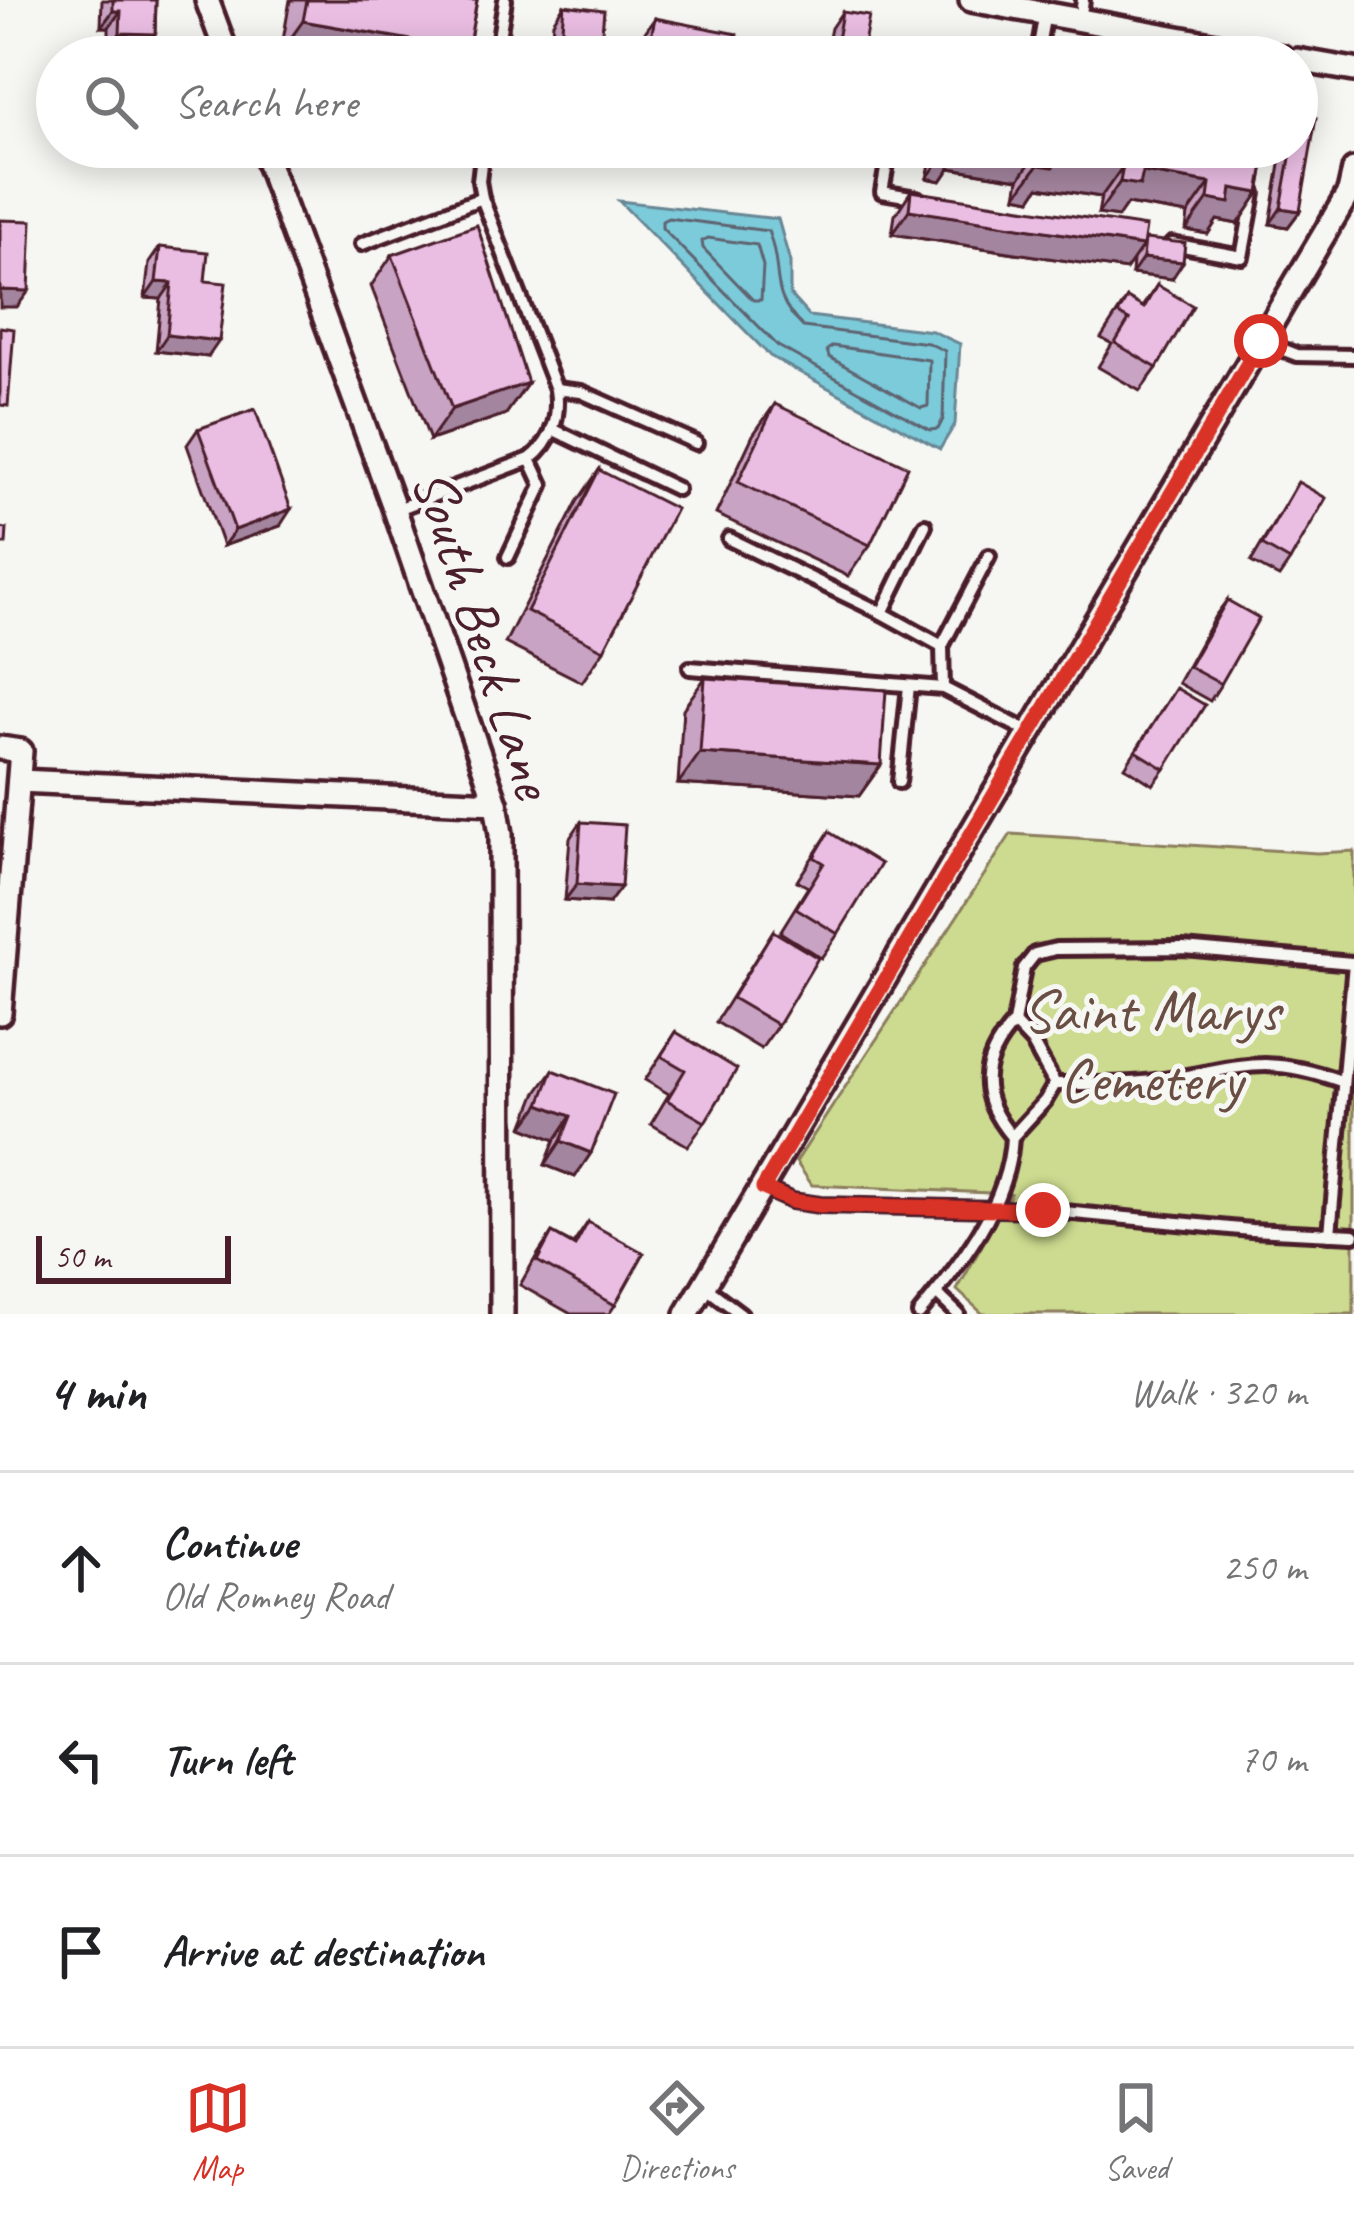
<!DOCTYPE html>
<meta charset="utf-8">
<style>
:root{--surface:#fff;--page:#f6f6f6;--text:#202124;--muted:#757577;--line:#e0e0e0;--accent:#d93025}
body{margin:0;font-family:Caveat,sans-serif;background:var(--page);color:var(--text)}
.scale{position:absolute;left:36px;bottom:30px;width:195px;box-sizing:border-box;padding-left:12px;border:6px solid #4a1f2b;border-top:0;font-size:33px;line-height:42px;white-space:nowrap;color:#4a1f2b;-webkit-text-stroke:9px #f6f6f2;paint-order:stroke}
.stop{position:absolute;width:36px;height:36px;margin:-27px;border:9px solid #d93025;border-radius:50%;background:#fff}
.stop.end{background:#d93025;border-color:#fff;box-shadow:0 3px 12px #0008}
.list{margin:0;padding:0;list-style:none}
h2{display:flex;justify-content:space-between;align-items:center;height:156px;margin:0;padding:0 48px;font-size:51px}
h2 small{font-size:39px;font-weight:400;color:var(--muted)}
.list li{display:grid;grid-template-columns:78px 1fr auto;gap:36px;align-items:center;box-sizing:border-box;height:192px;padding:0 48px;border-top:3px solid var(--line)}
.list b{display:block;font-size:45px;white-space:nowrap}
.list p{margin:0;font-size:39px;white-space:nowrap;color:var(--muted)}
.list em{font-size:39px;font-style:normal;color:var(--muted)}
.icon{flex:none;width:66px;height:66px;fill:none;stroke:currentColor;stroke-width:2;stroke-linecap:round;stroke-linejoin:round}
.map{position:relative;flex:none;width:1354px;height:1314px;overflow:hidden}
.search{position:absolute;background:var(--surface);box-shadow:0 6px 30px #0003;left:36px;right:36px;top:36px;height:132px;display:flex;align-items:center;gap:30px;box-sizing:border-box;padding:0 42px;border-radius:66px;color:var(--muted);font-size:45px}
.sheet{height:732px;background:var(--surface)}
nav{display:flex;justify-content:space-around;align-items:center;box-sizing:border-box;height:168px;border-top:3px solid var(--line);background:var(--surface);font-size:33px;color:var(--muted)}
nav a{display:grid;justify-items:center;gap:6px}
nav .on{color:var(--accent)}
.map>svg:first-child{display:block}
</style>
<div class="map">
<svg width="1354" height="1314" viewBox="0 0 1354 1314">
<rect width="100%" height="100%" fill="#f6f6f2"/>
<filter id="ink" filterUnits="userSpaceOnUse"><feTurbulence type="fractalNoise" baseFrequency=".00833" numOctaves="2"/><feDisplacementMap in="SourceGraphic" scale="24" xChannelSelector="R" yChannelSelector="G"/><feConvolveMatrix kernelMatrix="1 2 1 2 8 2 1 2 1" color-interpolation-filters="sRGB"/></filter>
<g filter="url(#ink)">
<!-- green -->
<path fill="#ccdb8f" stroke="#8b7d5d" stroke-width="3" d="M 1011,834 L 1317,853 L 1354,851 L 1354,1314 L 983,1314 L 957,1290 L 1011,1194 L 812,1185 L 796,1162 Z"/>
<!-- water -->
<path fill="#7ccbda" stroke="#688694" stroke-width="3" d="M 619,201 L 778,219 L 790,262 L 790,295 L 809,316 L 932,331 L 960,344 L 955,424 L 940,449 L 770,356 Z"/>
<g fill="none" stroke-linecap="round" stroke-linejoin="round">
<!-- shore -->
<g stroke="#5e6471" stroke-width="3">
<path d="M 668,218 L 768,231 C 785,274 766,291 803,327 L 928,343 L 945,351 L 943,419 L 938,429 L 930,430 L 778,346 L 662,228 L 662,221 Z"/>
<path d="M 708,238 L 757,245 L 763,266 L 761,300 L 753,300 L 703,248 L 702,241 Z"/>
<path d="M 833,346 L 929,360 L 928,406 L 921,408 L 829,357 L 827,350 Z"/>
</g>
<!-- lane casing -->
<g stroke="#4a1f2b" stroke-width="20">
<g id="lane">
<path d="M 1080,20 L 1083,0"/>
<path d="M 496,57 L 505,0"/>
<path d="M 1037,57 L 1045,13"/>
<path d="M 890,147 L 882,192 L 917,198"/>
<path d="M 362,244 L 482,198"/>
<path d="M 1172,244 L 1242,257 L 1254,193"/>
<path d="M 1261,341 L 1297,355 L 1354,356"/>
<path d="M 556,389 L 581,392 L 696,443"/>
<path d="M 552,429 L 677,489"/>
<path d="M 395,510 L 530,459 C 552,442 560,417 556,389 L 482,198 L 479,181 L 483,147"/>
<path d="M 925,525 L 882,613 L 942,646"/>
<path d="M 729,539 L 882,613"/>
<path d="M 508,557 L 542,485 L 530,459"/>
<path d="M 690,668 L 943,688 L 1031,733"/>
<path d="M 943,688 L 942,646 L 989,556"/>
<path d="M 899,782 L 909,686"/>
<path d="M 1014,1023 L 1024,968 L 1035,954 L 1056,949 L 1183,948 L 1352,963"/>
<path d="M 1055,1084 C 1095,1084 1136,1085 1176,1078 C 1248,1066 1268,1055 1341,1081"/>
<path d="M 763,1188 L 792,1201 L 820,1205 L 1043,1210 L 1251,1230 L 1354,1235"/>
<path d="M 1330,1234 L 1354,963"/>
<path d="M 705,1287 L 741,1314"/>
<path d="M 936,1293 L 958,1314"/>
<path d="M 919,1314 C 960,1264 1009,1204 1012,1137 L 1045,1101 L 1055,1084 L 1032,1042 L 1014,1023 C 979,1062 977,1096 1012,1137"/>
</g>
</g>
<!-- street casing -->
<g stroke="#4a1f2b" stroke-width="30">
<g id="street">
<path d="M 207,0 L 228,57"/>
<path d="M 971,0 L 1282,57"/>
<path d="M 1297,60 L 1354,70"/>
<path d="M 262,147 L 395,510 L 496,803 L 501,834 L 502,1314"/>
<path d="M 0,748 L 21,751 L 0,1013"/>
<path d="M 19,781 L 496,803"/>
<path d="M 687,1314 L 1349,192 L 1354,170"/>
</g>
</g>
<!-- lane -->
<use href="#lane" stroke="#f6f6f2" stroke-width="10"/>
<!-- street -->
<use href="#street" stroke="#f6f6f2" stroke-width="21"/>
</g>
<!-- wall -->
<g fill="#c9a3c3" stroke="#4a1f2b" stroke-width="3">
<path d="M 102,0 L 156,0 L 155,34 L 144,50 L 109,49 L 109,27 L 101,27 Z"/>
<path d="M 290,0 L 477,0 L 468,50 L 463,57 L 311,57 L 281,52 Z"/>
<path d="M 564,5 L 601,43 L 592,57 L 550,55 L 553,22 Z"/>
<path d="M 842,12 L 862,56 L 865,57 L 825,57 L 831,28 Z"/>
<path d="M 655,18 L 732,57 L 635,57 L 638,42 Z"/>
<path d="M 905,147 L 1267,147 L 1259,193 L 1238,224 L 1217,220 L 1208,234 L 1186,230 L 1188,214 L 1127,204 L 1118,217 L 1098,214 L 1101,197 L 1039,187 L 1031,199 L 1016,196 L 1019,179 L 950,168 L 941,181 L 927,178 L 930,164 L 903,159 Z"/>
<path d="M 1283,147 L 1297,147 L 1300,211 L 1288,227 L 1270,224 Z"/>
<path d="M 911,191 L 1144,241 L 1172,279 L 1132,274 L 1133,260 L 1126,270 L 892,234 L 895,215 Z"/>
<path d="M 160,247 L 205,281 L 208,357 L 156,351 L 161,299 L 145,298 L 149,263 Z"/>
<path d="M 392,255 L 528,383 L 506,414 L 430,440 L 371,286 Z"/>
<path d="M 1157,285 L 1157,368 L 1140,391 L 1098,367 L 1112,344 L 1101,338 L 1127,298 L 1142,307 Z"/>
<path d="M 775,404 L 870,545 L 848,576 L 716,514 L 753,435 Z"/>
<path d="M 198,429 L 280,526 L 223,546 L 187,445 Z"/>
<path d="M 599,470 L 604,650 L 582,682 L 505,643 L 577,502 Z"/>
<path d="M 1298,482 L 1290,561 L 1279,577 L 1251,562 Z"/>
<path d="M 1227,600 L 1221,684 L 1210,701 L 1178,683 L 1215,616 Z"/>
<path d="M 705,678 L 881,765 L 859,796 L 678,784 L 683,709 Z"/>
<path d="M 1176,688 L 1165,769 L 1153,785 L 1125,767 Z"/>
<path d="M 581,822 L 609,903 L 565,900 L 570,838 Z"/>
<path d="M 829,832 L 838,934 L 821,958 L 780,932 L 808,887 L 797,881 Z"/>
<path d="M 773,931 L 778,1025 L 761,1049 L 716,1022 Z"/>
<path d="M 676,1032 L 705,1122 L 688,1146 L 651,1124 L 669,1094 L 645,1080 Z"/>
<path d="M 553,1070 L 591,1153 L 575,1177 L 545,1165 L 555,1140 L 523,1127 L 536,1094 Z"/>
<path d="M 588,1222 L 615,1305 L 609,1314 L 571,1314 L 520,1285 L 536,1257 L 552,1233 L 573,1244 Z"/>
</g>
<!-- shaded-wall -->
<g fill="#a4859f" stroke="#4a1f2b" stroke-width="3">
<path d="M 113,11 L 121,11 L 109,27 L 101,27 Z"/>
<path d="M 303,21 L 468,50 L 463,57 L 311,57 L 281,52 Z"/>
<path d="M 120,33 L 155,34 L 144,50 L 109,49 Z"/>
<path d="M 561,39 L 601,43 L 592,57 L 550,55 Z"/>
<path d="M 648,51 L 669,55 L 668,57 L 644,57 Z"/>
<path d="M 912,147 L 942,147 L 930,164 L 903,159 Z"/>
<path d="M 949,147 L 957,147 L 1040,148 L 1019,179 L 950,168 L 941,181 L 927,178 Z"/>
<path d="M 1055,155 L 1123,166 L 1101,197 L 1039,187 L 1031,199 L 1016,196 L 1038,165 Z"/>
<path d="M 1143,172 L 1210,183 L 1188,214 L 1127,204 L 1118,217 L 1098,214 L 1120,182 Z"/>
<path d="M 1232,188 L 1259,193 L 1238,224 L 1217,220 L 1208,234 L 1186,230 L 1208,199 Z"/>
<path d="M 1281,208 L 1300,211 L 1288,227 L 1270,224 Z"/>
<path d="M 909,210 L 1143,246 L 1126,270 L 892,234 Z"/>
<path d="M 1143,258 L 1183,262 L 1172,279 L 1132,274 Z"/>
<path d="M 156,282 L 172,283 L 161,299 L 145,298 Z"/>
<path d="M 0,290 L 29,291 L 17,307 L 0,307 Z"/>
<path d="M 167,335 L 219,341 L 208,357 L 156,351 Z"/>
<path d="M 528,383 L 506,414 L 430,440 L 452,409 Z"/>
<path d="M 291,509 L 280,526 L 223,546 L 235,530 Z"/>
<path d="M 700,753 L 881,765 L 859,796 L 678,784 Z"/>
<path d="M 577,884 L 621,887 L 609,903 L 565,900 Z"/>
<path d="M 540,1104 L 571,1116 L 555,1140 L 523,1127 Z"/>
<path d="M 561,1141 L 591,1153 L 575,1177 L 545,1165 Z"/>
</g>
<!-- building -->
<g fill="#eabee3" stroke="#4a1f2b" stroke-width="3">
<path d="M 113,0 L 156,0 L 155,34 L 120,33 L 121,11 L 113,11 Z"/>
<path d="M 307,0 L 477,0 L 468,50 L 303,21 Z"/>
<path d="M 564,5 L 604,10 L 601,43 L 561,39 Z"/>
<path d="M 842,12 L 869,16 L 862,56 L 865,57 L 834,57 Z"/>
<path d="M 655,18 L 737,34 L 732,57 L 669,57 L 669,55 L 648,51 Z"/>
<path d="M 1298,115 L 1316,118 L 1300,211 L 1281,208 L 1292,147 L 1297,147 Z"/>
<path d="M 1037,147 L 1267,147 L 1259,193 L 1232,188 L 1230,203 L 1208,199 L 1210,183 L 1143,172 L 1140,185 L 1120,182 L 1123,166 L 1055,155 L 1053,167 L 1038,165 L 1040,148 Z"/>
<path d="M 911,191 L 1146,227 L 1143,246 L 909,210 Z"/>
<path d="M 0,220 L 32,221 L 29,291 L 0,290 Z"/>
<path d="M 477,225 L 528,383 L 452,409 L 392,255 Z"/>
<path d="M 1145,239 L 1185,243 L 1183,262 L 1143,258 Z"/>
<path d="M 160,247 L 208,252 L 205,281 L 226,283 L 219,341 L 167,335 L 172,283 L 156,282 Z"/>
<path d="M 1157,285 L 1193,306 L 1157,368 L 1115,343 L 1129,320 L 1118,314 L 1127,298 L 1144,308 Z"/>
<path d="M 0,327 L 14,329 L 8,406 L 0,405 Z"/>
<path d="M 775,404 L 908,467 L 870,545 L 738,482 Z"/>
<path d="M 255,409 L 291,509 L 235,530 L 198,429 Z"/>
<path d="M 599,470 L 676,509 L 604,650 L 527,611 Z"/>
<path d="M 1298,482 L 1326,498 L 1290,561 L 1262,545 Z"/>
<path d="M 0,528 L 7,529 L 6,544 L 0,544 Z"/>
<path d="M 1227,600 L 1259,618 L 1221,684 L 1189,667 Z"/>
<path d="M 705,678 L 886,690 L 881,765 L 700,753 Z"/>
<path d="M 1176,688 L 1205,705 L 1165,769 L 1136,751 Z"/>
<path d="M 581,822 L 625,825 L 621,887 L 577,884 Z"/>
<path d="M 829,832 L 881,864 L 838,934 L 796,908 L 824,863 L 814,857 Z"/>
<path d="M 773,931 L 818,958 L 778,1025 L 732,998 Z"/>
<path d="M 676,1032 L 737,1069 L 705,1122 L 667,1100 L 685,1070 L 661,1056 Z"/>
<path d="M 553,1070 L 614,1094 L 591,1153 L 561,1141 L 571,1116 L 540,1104 Z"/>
<path d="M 588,1222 L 644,1253 L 615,1305 L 537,1261 L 552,1233 L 575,1246 Z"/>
</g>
</g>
<g fill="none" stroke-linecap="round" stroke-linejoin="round" filter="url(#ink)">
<!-- route -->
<path stroke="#d93025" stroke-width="15" d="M 1043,1210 L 820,1205 L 792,1201 L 763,1188 L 1261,341"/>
</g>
<g text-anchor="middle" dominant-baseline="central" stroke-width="10" stroke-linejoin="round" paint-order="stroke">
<!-- street labels -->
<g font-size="60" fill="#4a1f2b" stroke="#f6f6f2">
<text transform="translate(484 633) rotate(72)">South Beck Lane</text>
</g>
<!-- park labels -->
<g font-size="60" fill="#6a4e44" stroke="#f6f6f2">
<text x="1151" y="1011">Saint Marys<tspan x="1151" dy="69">Cemetery</tspan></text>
</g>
</g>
</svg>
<div class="scale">50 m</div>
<div class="stop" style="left:1261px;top:341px"></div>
<div class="stop end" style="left:1043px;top:1210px"></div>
<div class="search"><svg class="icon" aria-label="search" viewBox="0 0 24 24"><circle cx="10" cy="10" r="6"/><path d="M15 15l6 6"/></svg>Search here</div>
</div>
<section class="sheet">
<h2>4 min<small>Walk · 320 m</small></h2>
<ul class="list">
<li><svg class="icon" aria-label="ahead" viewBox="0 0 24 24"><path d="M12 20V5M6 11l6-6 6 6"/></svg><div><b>Continue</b><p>Old Romney Road</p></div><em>250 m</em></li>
<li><svg class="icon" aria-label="left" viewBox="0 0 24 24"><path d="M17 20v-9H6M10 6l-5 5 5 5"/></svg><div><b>Turn left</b></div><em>70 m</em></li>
<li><svg class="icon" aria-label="arrive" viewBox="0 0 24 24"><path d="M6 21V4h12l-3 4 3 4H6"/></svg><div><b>Arrive at destination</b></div></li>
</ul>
</section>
<nav>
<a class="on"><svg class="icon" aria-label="map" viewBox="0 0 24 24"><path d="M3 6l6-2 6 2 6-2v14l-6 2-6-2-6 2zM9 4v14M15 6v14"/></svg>Map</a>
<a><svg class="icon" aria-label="directions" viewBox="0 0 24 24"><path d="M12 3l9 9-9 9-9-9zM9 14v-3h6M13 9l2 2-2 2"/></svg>Directions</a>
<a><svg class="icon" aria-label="saved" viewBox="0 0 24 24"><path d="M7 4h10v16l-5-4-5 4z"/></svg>Saved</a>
</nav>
